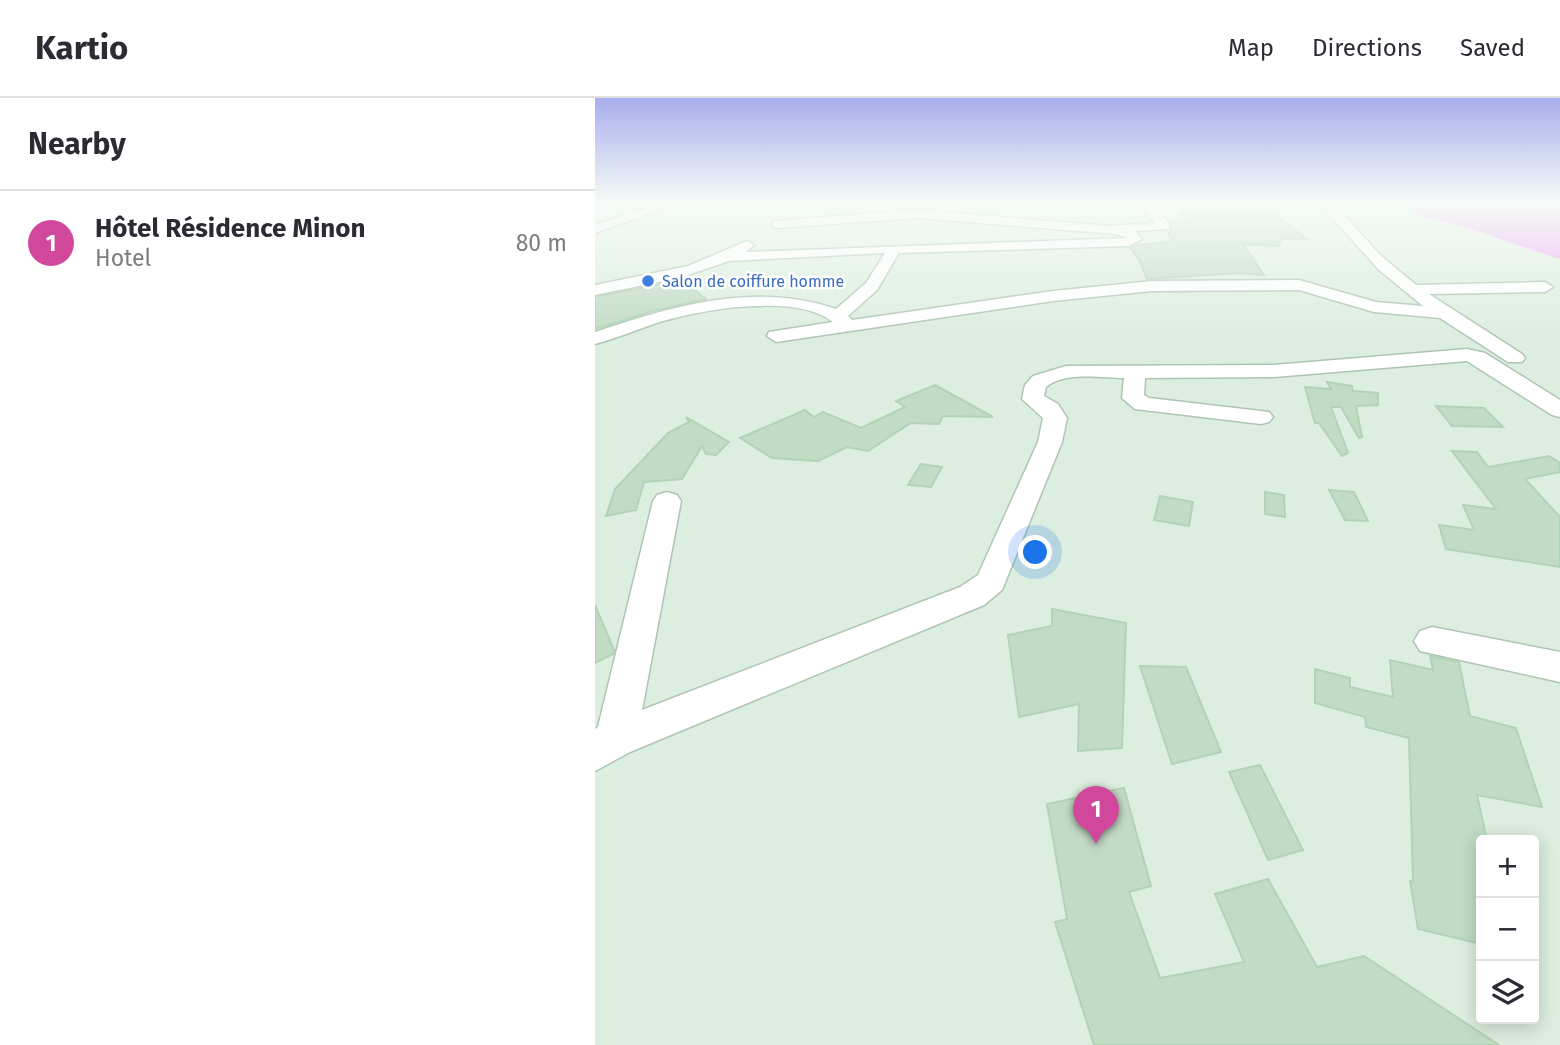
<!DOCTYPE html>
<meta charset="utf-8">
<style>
:root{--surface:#fff;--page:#f2f2f3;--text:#2b2b33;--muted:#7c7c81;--line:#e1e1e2;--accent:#db2777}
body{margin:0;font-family:"Fira Sans",sans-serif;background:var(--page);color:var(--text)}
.controls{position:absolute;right:21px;bottom:21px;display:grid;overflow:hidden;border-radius:7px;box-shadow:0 4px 18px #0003}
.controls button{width:63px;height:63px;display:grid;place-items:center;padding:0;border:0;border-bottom:2px solid var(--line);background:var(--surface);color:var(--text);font:35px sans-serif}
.you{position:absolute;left:441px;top:455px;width:24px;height:24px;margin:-18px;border:5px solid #fff;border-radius:50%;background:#1a73e8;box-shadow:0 0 0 10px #1a73e833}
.badge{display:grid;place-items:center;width:46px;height:46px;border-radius:50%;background:var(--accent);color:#fff;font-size:23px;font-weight:700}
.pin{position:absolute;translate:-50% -58px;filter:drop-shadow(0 2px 4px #0008)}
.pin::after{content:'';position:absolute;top:37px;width:24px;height:21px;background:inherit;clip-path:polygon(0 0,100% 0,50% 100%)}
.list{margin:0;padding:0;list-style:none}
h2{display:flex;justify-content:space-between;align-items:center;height:91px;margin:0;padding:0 28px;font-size:30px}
h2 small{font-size:23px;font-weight:400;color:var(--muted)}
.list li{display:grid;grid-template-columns:46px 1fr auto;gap:21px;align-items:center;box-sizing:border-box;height:105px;padding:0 28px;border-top:2px solid var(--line)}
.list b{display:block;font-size:26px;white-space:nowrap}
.list p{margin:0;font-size:23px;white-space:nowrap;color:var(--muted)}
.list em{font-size:23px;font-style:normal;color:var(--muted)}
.icon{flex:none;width:38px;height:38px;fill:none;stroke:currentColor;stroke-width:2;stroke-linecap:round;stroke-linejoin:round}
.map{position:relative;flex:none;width:965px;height:947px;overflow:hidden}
header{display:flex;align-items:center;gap:42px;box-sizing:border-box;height:98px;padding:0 35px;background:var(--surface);border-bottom:2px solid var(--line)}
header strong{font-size:33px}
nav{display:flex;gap:38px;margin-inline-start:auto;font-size:24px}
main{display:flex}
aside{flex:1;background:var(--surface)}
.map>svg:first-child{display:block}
</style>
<header>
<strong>Kartio</strong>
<nav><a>Map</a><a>Directions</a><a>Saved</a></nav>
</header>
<main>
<aside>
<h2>Nearby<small></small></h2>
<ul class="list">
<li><span class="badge" style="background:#d1479c">1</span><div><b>Hôtel Résidence Minon</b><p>Hotel</p></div><em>80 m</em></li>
</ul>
</aside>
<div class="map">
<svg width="965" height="947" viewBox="0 0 965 947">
<rect width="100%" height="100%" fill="#eaf6ed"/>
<!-- residential -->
<path fill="#dceedf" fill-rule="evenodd" d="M 0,105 L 820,105 L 821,110 L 818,113 L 829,119 L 909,140 L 924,148 L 965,161 L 965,947 L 0,947 ZM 886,742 L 939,742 L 939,921 L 886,921 Z"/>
<!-- water -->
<path fill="#eca5f4" d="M 820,105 L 965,105 L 965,161 C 919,147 876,129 829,119 L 817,113 L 821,110 Z"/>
<!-- building -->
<g fill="#c2dbc5" stroke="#b2d3b5" stroke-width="2">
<path d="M 666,106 L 712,141 L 686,141 L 683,148 L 648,146 L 669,177 L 644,175 L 552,181 L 544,162 L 535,150 L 542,147 L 577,144 L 573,134 L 577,131 L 576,124 L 595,124 L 585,114 L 643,114 L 635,107 Z"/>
<path d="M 87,182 L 111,201 L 58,213 L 0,231 L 0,199 Z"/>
<path d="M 732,284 L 757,288 L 758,293 L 783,295 L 783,307 L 761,308 L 767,339 L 764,340 L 746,309 L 736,309 L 753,355 L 747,358 L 724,325 L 720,325 L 710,289 L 736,291 Z"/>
<path d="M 340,287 L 398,319 L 348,318 L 344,326 L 316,325 L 273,353 L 252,349 L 223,363 L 177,360 L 145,340 L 210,312 L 219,319 L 228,314 L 266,330 L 310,309 L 301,303 Z"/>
<path d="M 841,308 L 889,310 L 908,329 L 857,328 Z"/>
<path d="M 91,319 L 134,344 L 121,357 L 111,356 L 107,348 L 87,381 L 49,384 L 41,412 L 11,418 L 20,391 L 73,335 L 94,324 Z"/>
<path d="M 857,353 L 882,354 L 893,369 L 954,358 L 965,365 L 965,374 L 930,381 L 965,419 L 965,469 L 851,451 L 844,427 L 879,432 L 868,407 L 901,411 Z"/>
<path d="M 326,366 L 347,369 L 336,389 L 313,387 Z"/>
<path d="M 734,392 L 759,394 L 773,423 L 750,422 Z"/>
<path d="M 670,394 L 689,397 L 690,419 L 670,416 Z"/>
<path d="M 565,398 L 598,404 L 594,428 L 559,422 Z"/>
<path d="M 0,507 L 19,552 L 18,556 L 0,565 Z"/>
<path d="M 457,511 L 531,525 L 527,650 L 483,653 L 484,606 L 424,619 L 413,537 L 457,528 Z"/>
<path d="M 835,558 L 864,564 L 875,618 L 921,630 L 947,709 L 882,697 L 892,742 L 886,742 L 886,846 L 823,831 L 815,783 L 818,784 L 814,640 L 771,629 L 770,619 L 720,605 L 720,571 L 755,580 L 755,589 L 798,599 L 795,562 L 838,572 Z"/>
<path d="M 545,568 L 591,569 L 626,654 L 577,666 Z"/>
<path d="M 665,667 L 708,752 L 673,762 L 634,674 Z"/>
<path d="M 529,690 L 556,788 L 534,794 L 565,880 L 649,864 L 620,796 L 673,781 L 722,869 L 769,858 L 904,947 L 499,947 L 460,824 L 472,821 L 452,706 Z"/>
</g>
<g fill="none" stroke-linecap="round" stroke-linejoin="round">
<!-- minor casing -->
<g stroke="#afc5b3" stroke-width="3">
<g id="minor">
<path d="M 66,105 L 84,105 L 0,135 L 0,127 Z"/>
<path d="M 543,105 L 555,105 L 574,125 L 574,131 L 540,133 L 547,141 L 534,148 L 304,155 L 282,192 L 253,218 L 257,222 L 458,193 L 557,183 L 704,182 L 781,204 L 828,208 L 783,171 L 724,105 L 737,105 L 742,109 L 785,157 L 821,187 L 950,184 L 958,189 L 950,194 L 834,196 L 927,256 L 930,260 L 927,264 L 913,264 L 845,220 L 779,214 L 704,192 L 557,193 L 458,203 L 181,244 L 172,238 L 174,234 L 238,224 C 202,195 110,211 68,223 C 45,230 23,240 0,246 L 0,234 C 77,208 161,183 241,211 L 271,185 L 290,155 L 134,163 L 84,180 L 0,197 L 0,187 L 93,168 L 152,143 L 159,147 L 151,154 L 533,140 L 521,136 L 322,120 L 182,130 L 178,129 L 178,123 L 322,112 L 515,128 L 560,125 Z"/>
<path d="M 872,251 L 890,255 L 965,302 L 965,319 L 957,317 L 872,263 L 679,279 L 550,280 L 549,297 L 554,300 L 674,314 L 678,319 L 674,324 L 666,326 L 540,311 L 527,300 L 529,280 C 506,280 470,273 451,289 L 449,298 L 463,306 L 472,320 L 467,344 L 407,492 L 389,507 L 35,654 L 0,673 L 0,631 L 3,629 L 58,403 L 62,397 L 72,394 L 82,397 L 86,403 L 47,612 L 365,489 L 383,477 L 443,344 L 448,320 L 427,301 L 430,287 L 438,278 L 471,268 L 679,267 Z"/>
<path d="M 837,529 L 965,554 L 965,584 L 825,553 L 819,543 L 825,533 Z"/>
</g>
</g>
<!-- minor -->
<use href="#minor" fill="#fff" fill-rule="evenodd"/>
</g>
<!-- sky -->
<linearGradient id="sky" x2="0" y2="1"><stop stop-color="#a9aeed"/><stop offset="0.44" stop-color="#f6fbf7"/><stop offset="1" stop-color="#f6fbf7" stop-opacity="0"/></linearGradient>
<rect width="965" height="238" fill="url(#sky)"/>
<!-- markers -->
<circle fill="#3f7fe0" stroke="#fff" stroke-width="2.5" cx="53" cy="183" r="7"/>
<g text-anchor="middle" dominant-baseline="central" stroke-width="5" stroke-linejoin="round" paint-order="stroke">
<!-- far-shop labels -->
<g font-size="16" fill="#366cbe" stroke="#fff" text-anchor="start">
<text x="67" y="183">Salon de coiffure homme</text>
</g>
</g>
</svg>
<div class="controls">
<button>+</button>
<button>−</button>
<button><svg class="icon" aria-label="layers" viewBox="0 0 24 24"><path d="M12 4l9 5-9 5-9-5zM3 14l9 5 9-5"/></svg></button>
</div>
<div class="you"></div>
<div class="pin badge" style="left:501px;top:746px;background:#d1479c">1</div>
</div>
</main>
